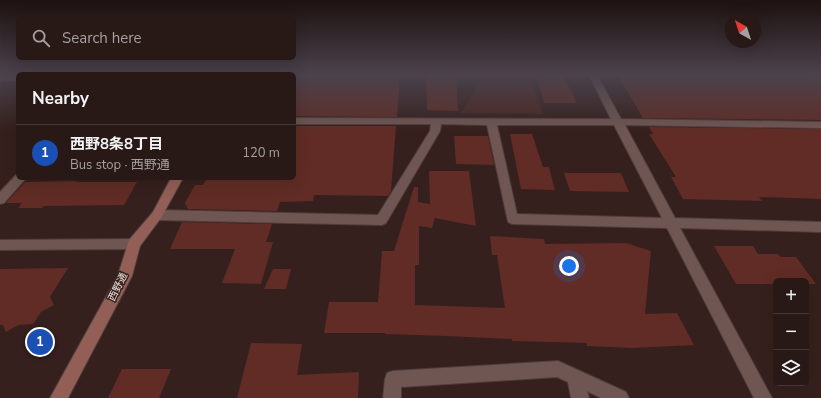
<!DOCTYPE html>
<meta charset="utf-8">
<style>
:root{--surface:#281816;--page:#342523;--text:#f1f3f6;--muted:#a5a0a1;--line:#443735;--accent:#72c1f5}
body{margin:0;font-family:"Nunito Sans","Noto Sans JP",sans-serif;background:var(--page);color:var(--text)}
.controls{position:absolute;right:12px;bottom:12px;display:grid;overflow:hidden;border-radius:6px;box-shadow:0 4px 16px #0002}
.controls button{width:36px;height:36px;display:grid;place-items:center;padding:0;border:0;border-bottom:1px solid var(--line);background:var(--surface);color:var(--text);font:20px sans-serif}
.compass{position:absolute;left:725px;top:12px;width:36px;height:36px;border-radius:50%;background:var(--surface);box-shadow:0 4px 16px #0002;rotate:321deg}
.you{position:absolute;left:569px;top:266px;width:14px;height:14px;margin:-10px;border:3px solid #fff;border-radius:50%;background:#1a73e8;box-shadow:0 0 0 6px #1a73e833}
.badge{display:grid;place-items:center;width:26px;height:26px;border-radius:50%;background:var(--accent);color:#fff;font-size:13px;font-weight:700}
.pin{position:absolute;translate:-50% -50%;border:2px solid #fff;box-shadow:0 1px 4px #0006}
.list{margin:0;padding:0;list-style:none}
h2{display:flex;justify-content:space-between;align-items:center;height:52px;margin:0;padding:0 16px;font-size:17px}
h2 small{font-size:13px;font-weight:400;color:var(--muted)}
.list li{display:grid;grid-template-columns:26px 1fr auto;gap:12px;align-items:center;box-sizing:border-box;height:56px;padding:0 16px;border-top:1px solid var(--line)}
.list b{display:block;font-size:15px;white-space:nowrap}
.list p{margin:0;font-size:13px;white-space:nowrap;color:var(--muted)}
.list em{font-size:13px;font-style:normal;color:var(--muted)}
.icon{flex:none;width:22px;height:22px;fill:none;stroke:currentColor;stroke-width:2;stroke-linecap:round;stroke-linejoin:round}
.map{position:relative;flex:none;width:821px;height:398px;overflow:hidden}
.search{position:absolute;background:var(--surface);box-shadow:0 4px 16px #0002;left:16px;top:16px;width:280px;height:44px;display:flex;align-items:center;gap:10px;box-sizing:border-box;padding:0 14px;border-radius:6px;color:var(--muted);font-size:15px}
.panel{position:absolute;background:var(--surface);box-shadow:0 4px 16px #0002;left:16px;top:72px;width:280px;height:108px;border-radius:6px}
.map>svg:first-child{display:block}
</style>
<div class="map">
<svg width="821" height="398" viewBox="0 0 821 398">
<rect width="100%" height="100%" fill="#35201d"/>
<!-- green -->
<path fill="#4a251f" d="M 485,75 L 529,75 L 543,114 L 461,113 Z"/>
<!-- building -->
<g fill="#602c25">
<path d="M 294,75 L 400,75 L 397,117 L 294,116 Z"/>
<path d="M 426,75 L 456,75 L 458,111 L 427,110 Z"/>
<path d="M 541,75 L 563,75 L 577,103 L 544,103 L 537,77 L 542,77 Z"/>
<path d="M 620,75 L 814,75 L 821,81 L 821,120 L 643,118 L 619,77 L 621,77 Z"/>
<path d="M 294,126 L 396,126 L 391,191 L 388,196 L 314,195 L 313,201 L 280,202 L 277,211 L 188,209 L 185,203 L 195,185 L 203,185 L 207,178 L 294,178 Z"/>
<path d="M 649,127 L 821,129 L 821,199 L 759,197 L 762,201 L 683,199 L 671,177 L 676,177 L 649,134 L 653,134 Z"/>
<path d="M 510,134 L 532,134 L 543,167 L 549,167 L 555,190 L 521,189 Z"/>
<path d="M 454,136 L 488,136 L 494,165 L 456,164 Z"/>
<path d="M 429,171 L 469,171 L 476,226 L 435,218 L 432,228 L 419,226 L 419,265 L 415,265 L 415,305 L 505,308 L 497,255 L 492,255 L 490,236 L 544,239 L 545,244 L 626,243 L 651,251 L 645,314 L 677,313 L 694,345 L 632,348 L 587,346 L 587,343 L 512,341 L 512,339 L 446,336 L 385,334 L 385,333 L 324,333 L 329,302 L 378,302 L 382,251 L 394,251 L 414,187 L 418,187 L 418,202 L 430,204 Z"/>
<path d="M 564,173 L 621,173 L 629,192 L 570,191 Z"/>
<path d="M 77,181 L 76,182 L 137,182 L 124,205 L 44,206 L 42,208 L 18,208 L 22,203 L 6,203 L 25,182 Z"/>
<path d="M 182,222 L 272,224 L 266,242 L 273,242 L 261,284 L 222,283 L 235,249 L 170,249 Z"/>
<path d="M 714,246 L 753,246 L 758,254 L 778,254 L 781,257 L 796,257 L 816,284 L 806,284 L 806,281 L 776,281 L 776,284 L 736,284 Z"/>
<path d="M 68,268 L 50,297 L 54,305 L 41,312 L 33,324 L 18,325 L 6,332 L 3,325 L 0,325 L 0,269 Z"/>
<path d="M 273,269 L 291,269 L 286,289 L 264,289 Z"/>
<path d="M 251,343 L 302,344 L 297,375 L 359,372 L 358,398 L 237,398 Z"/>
<path d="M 122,369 L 171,369 L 159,398 L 108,398 Z"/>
</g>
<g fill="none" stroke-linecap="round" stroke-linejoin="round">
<!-- street casing -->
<g stroke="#4e3d3b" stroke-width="2">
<g id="street">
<rect x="0" y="75" width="18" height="5"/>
<path d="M 589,75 L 597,75 L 621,119 L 821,122 L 821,128 L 625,125 L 675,218 L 821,222 L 821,232 L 680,228 L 772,398 L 754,398 L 667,228 L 512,224 L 508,222 L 487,125 L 441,124 L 440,131 L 386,223 L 382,225 L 157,220 L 153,218 L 151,215 L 153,212 L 157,210 L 378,215 L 430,131 L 431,124 L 294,124 L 294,118 L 611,119 ZM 497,125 L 614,125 L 662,218 L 517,214 Z"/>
<path d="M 16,175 L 18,175 L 18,178 L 26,178 L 4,203 L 0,204 L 0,192 Z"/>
<path d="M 134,239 L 139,240 L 141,244 L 139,248 L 134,249 L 0,250 L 0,240 Z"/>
<path d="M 558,361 L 626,392 L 629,398 L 601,398 L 587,391 L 589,398 L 571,398 L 568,382 L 557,377 L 401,387 L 401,398 L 383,398 L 385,379 L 387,373 L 393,371 Z"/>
</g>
</g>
<!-- secondary casing -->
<g stroke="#4e3d3b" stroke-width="2">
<path id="secondary" d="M 171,178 L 183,178 L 161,218 L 140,246 L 132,276 L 68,398 L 50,398 L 118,275 L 129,240 L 153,212 Z"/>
</g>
<!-- street -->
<use href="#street" fill="#6f5652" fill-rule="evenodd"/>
<!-- secondary -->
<use href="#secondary" fill="#935e56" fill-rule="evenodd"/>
</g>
<!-- sky -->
<linearGradient id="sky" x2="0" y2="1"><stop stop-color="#1d1210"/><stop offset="0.57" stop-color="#4b424c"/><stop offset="1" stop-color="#4b424c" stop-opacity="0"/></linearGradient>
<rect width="821" height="131" fill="url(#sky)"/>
<g text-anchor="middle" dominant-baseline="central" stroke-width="3" stroke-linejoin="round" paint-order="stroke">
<!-- street labels -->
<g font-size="10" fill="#f1e2e0" stroke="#35201d">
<text transform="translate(118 287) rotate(-64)">西野通</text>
</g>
</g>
</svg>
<div class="controls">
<button>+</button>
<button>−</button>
<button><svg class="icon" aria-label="layers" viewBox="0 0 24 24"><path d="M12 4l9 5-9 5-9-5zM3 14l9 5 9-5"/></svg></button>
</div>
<svg class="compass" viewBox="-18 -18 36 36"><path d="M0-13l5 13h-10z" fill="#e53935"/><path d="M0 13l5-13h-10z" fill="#a5a0a1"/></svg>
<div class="you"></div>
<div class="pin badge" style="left:40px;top:342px;background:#1a4fb4">1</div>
<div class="search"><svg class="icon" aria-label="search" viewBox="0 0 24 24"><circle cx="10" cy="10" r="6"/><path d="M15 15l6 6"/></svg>Search here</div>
<section class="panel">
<h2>Nearby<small></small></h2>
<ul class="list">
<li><span class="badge" style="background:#1a4fb4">1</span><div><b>西野8条8丁目</b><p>Bus stop · 西野通</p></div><em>120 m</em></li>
</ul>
</section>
</div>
